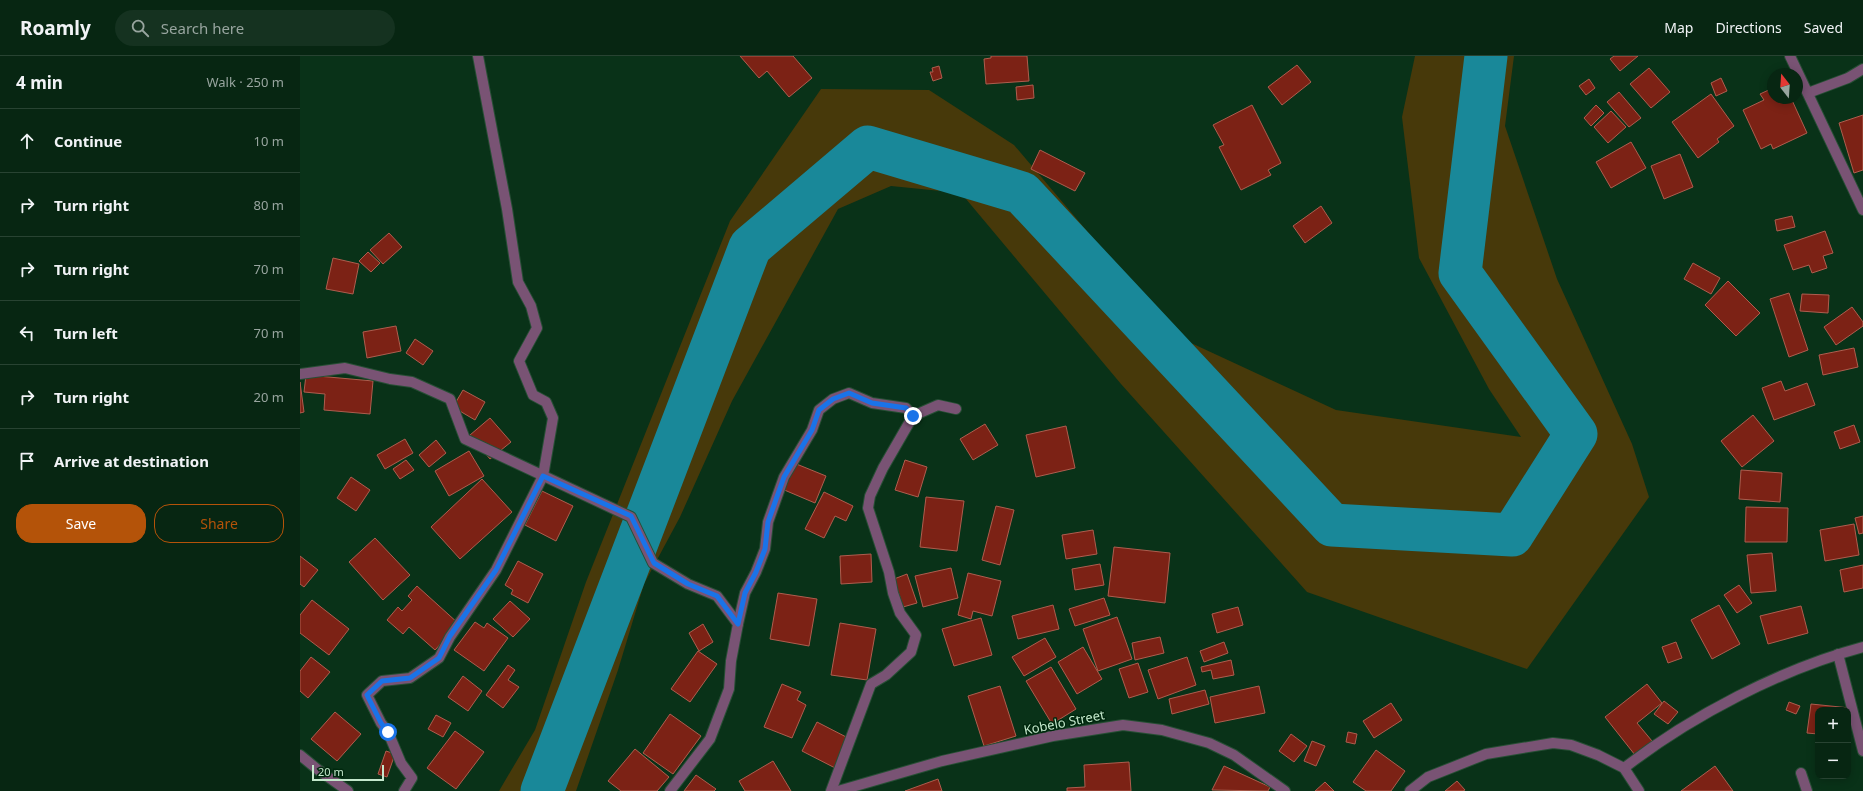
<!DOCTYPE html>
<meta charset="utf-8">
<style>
:root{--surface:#072612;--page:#153220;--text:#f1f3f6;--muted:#98a59f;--line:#284332;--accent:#b45309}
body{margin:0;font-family:"Noto Sans",sans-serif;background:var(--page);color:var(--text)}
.controls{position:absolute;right:12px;bottom:12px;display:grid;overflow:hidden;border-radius:8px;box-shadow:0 2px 10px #0003}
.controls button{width:36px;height:36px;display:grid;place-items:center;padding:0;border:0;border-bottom:1px solid var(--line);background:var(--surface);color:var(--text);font:20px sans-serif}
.compass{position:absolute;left:1467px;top:12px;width:36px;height:36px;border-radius:50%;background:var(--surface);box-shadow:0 2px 10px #0003;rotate:343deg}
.scale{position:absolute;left:12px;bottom:10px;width:72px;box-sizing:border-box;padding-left:4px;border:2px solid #c4e8cc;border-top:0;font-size:11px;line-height:14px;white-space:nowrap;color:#c4e8cc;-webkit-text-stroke:3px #00280e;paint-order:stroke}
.stop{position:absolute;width:12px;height:12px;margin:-9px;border:3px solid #1a73e8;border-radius:50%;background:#fff}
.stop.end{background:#1a73e8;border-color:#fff;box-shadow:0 1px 4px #0008}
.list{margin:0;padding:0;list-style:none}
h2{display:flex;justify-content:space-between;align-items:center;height:52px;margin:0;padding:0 16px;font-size:17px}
h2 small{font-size:13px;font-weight:400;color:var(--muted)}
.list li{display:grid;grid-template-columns:26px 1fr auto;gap:12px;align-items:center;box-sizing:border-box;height:64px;padding:0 16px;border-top:1px solid var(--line)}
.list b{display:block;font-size:15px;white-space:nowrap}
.list em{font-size:13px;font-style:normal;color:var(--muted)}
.actions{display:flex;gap:8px;padding:12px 16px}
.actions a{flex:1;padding:9px 0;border:1px solid var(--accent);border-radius:16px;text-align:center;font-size:14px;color:var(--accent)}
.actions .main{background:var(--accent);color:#fff}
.icon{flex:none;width:22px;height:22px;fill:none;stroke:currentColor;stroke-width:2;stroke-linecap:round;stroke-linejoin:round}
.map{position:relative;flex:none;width:1563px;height:735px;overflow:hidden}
header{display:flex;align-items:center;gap:24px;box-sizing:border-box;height:56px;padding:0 20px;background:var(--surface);border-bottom:1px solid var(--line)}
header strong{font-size:19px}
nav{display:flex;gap:22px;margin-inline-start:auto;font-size:14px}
.search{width:280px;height:36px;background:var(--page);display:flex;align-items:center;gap:10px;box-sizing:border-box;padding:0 14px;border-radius:22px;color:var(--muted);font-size:15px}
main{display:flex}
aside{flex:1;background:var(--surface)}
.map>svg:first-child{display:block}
</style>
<header>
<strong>Roamly</strong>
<div class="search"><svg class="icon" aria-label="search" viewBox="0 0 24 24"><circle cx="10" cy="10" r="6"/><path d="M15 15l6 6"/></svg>Search here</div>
<nav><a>Map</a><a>Directions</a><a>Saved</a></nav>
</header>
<main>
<aside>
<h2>4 min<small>Walk · 250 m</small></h2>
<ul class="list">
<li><svg class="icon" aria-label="ahead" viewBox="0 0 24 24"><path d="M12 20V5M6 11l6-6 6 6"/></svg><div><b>Continue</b></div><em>10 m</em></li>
<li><svg class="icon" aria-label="right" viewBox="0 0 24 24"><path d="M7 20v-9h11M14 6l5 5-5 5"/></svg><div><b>Turn right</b></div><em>80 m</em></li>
<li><svg class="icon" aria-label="right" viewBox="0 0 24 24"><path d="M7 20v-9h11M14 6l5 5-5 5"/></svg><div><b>Turn right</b></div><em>70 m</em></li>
<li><svg class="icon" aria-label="left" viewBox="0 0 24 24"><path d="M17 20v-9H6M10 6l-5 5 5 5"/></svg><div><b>Turn left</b></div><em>70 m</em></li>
<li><svg class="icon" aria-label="right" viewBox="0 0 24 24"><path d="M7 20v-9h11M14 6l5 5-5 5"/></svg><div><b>Turn right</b></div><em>20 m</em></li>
<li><svg class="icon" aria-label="arrive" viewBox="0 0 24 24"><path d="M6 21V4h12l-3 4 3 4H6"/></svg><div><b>Arrive at destination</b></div></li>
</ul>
<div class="actions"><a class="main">Save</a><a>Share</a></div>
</aside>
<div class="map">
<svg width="1563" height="735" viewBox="0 0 1563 735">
<rect width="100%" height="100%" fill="#093218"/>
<!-- green -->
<path fill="#47390a" d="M 1115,0 L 1214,0 L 1205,70 L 1257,223 L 1332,388 L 1349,441 L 1227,613 L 1007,536 L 821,328 L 661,137 L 591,130 L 538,153 L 432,345 L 380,461 L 344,528 L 318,614 L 276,735 L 199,735 L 235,674 L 286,526 L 430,165 L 521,33 L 629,34 L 714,89 L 876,280 L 1036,354 L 1221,381 L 1189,333 L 1119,202 L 1102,61 Z"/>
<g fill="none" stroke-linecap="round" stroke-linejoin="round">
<!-- river -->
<path stroke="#198899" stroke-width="43" d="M 242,735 L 450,191 L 568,91 L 722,137 L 1032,469 L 1212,479 L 1276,378 L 1160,217 L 1186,0"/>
</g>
<!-- building -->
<g fill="#7c2215" stroke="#ae5d4e">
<path d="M 440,0 L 493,0 L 512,22 L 489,41 L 467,15 L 459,22 Z"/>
<path d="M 691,0 L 727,0 L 729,25 L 686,28 L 684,3 L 691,2 Z"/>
<path d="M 1314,0 L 1338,0 L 1320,15 L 1310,3 Z"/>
<path d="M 997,9 L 1011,26 L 982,49 L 968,31 Z"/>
<path d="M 639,10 L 642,22 L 633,25 L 630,16 L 633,16 L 632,12 Z"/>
<path d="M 1349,12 L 1370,36 L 1351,52 L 1330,28 Z"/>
<path d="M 1421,22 L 1427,35 L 1416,40 L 1411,27 Z"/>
<path d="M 1289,23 L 1295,32 L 1286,39 L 1279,30 Z"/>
<path d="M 733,29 L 734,42 L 717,44 L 716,31 Z"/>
<path d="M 1473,32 L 1473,42 L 1491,42 L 1507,77 L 1473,93 L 1471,88 L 1461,93 L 1443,54 L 1464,44 L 1460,38 Z"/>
<path d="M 1319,36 L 1341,62 L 1329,71 L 1307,46 Z"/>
<path d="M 1411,38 L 1434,70 L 1417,83 L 1419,86 L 1398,102 L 1372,66 Z"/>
<path d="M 952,49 L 981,107 L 968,114 L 971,119 L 941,134 L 919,91 L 924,89 L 913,69 Z"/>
<path d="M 1296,49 L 1304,57 L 1291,70 L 1284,62 Z"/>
<path d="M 1311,55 L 1326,71 L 1308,87 L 1294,71 Z"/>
<path d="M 1563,59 L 1563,114 L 1554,117 L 1539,67 Z"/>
<path d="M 1331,86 L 1346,112 L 1311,132 L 1296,106 Z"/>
<path d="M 740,94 L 785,117 L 775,135 L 731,113 Z"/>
<path d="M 1380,98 L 1393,131 L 1364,143 L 1351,110 Z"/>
<path d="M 1021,150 L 1032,167 L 1005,187 L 993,170 Z"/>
<path d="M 1492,160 L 1495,171 L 1477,175 L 1475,164 Z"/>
<path d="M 1525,175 L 1533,197 L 1523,200 L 1527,212 L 1512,217 L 1509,209 L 1493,214 L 1484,189 Z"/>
<path d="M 89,177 L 102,191 L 83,208 L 70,194 Z"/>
<path d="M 68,196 L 80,207 L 71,216 L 59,205 Z"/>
<path d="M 33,202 L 59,208 L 53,238 L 26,233 Z"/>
<path d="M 1393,207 L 1420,222 L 1411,238 L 1384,223 Z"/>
<path d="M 1428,225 L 1460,257 L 1436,280 L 1405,249 Z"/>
<path d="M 1489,237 L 1508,294 L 1489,301 L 1470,243 Z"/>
<path d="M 1502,238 L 1529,239 L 1528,257 L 1500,255 Z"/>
<path d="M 1552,251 L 1563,266 L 1563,270 L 1536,289 L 1524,271 Z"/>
<path d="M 96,270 L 101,295 L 67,302 L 63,276 Z"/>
<path d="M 115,283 L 133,295 L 123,309 L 106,297 Z"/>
<path d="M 1554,292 L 1558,311 L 1523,319 L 1519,299 Z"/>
<path d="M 6,319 L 73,325 L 70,358 L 24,354 L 25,338 L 4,336 Z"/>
<path d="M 1481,325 L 1485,335 L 1507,327 L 1515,349 L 1474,364 L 1462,332 Z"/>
<path d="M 0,326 L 4,356 L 0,357 Z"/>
<path d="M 163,334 L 185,346 L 175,364 L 153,351 Z"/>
<path d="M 1453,359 L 1474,385 L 1442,411 L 1421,385 Z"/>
<path d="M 190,362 L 211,386 L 190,403 L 170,379 Z"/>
<path d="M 685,368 L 698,389 L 673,404 L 660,383 Z"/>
<path d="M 1554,369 L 1560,386 L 1540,393 L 1534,376 Z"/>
<path d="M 766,370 L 775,412 L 736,421 L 726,379 Z"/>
<path d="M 105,383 L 113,397 L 85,413 L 77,399 Z"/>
<path d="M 136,384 L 146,397 L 129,411 L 119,399 Z"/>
<path d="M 169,395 L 184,420 L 149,440 L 135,415 Z"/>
<path d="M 106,404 L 114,414 L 100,423 L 93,413 Z"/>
<path d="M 605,404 L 627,411 L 618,441 L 595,434 Z"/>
<path d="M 494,407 L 526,420 L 515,447 L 482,433 Z"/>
<path d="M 1441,414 L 1482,417 L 1480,446 L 1439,443 Z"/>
<path d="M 51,421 L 70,434 L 56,455 L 37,442 Z"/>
<path d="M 182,423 L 212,456 L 160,503 L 131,471 Z"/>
<path d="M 242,435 L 273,450 L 256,485 L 225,469 Z"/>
<path d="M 524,436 L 553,450 L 546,465 L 535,460 L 524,482 L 505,473 Z"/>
<path d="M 626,441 L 664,445 L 657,495 L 620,491 Z"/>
<path d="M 696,450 L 714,454 L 700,509 L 682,504 Z"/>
<path d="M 1446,451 L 1488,452 L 1487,486 L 1445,486 Z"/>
<path d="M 1563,460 L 1563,477 L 1559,478 L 1555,462 Z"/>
<path d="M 1554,468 L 1559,499 L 1525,505 L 1520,474 Z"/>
<path d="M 793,474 L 797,498 L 766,503 L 762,479 Z"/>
<path d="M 75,482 L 110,519 L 83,544 L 49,506 Z"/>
<path d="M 814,491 L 870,497 L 865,547 L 808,540 Z"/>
<path d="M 1472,497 L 1476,535 L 1451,537 L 1447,499 Z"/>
<path d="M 571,498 L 572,526 L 541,528 L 540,500 Z"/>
<path d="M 0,500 L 18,514 L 4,531 L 0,528 Z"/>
<path d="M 218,505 L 243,518 L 228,547 L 211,538 L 213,534 L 205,529 Z"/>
<path d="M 800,508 L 804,529 L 775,534 L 772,513 Z"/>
<path d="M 1563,509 L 1563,532 L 1544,536 L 1540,514 Z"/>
<path d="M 651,512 L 658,542 L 623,551 L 615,520 Z"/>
<path d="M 668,517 L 701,525 L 692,560 L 673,555 L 671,563 L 658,559 Z"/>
<path d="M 607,518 L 617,547 L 603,551 L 594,523 Z"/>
<path d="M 1439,529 L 1452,547 L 1437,557 L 1424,539 Z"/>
<path d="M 117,530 L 159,568 L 135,594 L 109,571 L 103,578 L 87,564 L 98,551 L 102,555 L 112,544 L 108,540 Z"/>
<path d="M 478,537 L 517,543 L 509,590 L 470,583 Z"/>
<path d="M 804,542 L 810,559 L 775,570 L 769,553 Z"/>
<path d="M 12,544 L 49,573 L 29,599 L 0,577 L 0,559 Z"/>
<path d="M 210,545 L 230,563 L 213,581 L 193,563 Z"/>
<path d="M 753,549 L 759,573 L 718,583 L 712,560 Z"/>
<path d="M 1419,549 L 1440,588 L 1412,603 L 1391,564 Z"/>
<path d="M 1501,550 L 1508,577 L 1468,588 L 1460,560 Z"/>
<path d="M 938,551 L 943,569 L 917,577 L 912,558 Z"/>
<path d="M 817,561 L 832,603 L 798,615 L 783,573 Z"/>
<path d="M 681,562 L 692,599 L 654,610 L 642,573 Z"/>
<path d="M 175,566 L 184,572 L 187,567 L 208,582 L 184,615 L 154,594 Z"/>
<path d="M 540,567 L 576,573 L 567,624 L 531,619 Z"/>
<path d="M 403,568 L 413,586 L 399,595 L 389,577 Z"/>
<path d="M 860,581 L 864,597 L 835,604 L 832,587 Z"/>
<path d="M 745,582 L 756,601 L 724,620 L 712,601 Z"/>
<path d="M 924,586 L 928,597 L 904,606 L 900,595 Z"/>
<path d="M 1376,586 L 1382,602 L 1368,607 L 1362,591 Z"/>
<path d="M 783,591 L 802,623 L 777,638 L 758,606 Z"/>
<path d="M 398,595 L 417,608 L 390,646 L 371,633 Z"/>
<path d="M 11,601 L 30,616 L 8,642 L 0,635 L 0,615 Z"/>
<path d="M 887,601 L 896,629 L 858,643 L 848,614 Z"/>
<path d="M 931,604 L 934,619 L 913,623 L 911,614 L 902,616 L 901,611 Z"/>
<path d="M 838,607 L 848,636 L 829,642 L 819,613 Z"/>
<path d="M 208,609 L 215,614 L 208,624 L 219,631 L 203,652 L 186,639 Z"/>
<path d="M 751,611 L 776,653 L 752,668 L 726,625 Z"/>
<path d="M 163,620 L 182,635 L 168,655 L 148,641 Z"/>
<path d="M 482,628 L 501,636 L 497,644 L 506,649 L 492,682 L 464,671 Z"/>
<path d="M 1347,628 L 1362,647 L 1337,667 L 1352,685 L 1335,699 L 1305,661 Z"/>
<path d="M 700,630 L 716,680 L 684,690 L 668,640 Z"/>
<path d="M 959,630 L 965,657 L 915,667 L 910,641 Z"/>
<path d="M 905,634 L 909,648 L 872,658 L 869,643 Z"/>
<path d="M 1364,645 L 1378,656 L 1368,668 L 1354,658 Z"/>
<path d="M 1489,646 L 1500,650 L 1496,658 L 1486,654 Z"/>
<path d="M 1091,647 L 1102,664 L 1074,682 L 1063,665 Z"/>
<path d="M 1511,648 L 1550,652 L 1548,667 L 1548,654 L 1518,654 L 1518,678 L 1507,677 Z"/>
<path d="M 35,656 L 61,678 L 37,705 L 11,683 Z"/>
<path d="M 370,658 L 401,680 L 373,718 L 343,697 Z"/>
<path d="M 136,659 L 151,667 L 143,681 L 128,673 Z"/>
<path d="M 517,666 L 554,685 L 539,714 L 502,695 Z"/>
<path d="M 155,675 L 184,696 L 156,733 L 127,712 Z"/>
<path d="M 1048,676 L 1057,678 L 1055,688 L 1046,686 Z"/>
<path d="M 991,678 L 1007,690 L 994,706 L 979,695 Z"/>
<path d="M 1012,685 L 1025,690 L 1016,710 L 1004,705 Z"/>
<path d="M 335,693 L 369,721 L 357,735 L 321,735 L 308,725 Z"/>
<path d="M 1076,694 L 1105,715 L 1091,735 L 1066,735 L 1053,726 Z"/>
<path d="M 86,695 L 95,698 L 87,721 L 78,718 Z"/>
<path d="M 473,705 L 491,735 L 445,735 L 439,725 Z"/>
<path d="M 829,706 L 831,735 L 767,735 L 767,732 L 785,731 L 784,709 Z"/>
<path d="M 924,710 L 970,731 L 968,735 L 912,734 Z"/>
<path d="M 1415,710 L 1433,735 L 1381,735 Z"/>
<path d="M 396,719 L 416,733 L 414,735 L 384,735 Z"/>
<path d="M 638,723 L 642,735 L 605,735 Z"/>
<path d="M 1157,725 L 1165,734 L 1163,735 L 1145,735 Z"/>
<path d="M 1025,726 L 1034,735 L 1015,735 Z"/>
</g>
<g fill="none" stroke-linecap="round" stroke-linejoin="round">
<!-- minor casing -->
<g stroke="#274f35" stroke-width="12">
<g id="minor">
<path d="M 1490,0 L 1563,154"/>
<path d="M 1508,37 L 1548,22 L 1563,13"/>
<path d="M 0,318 L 45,312 L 90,323 L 112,326 L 150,343 L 165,383 L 331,461 L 353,507 L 388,528 L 417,540 L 438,568 L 431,605 L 429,633 L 410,683 L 370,735"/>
<path d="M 438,568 L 445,537 L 456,516 L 465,493 L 468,466 L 484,421 L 512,374 L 519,354 L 533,343 L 549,337 L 572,347 L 606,352 L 613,360"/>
<path d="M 1538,598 L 1563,695"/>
<path d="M 0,699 L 17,713 L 48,735"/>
<path d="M 1324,712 C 1391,660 1481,613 1563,591"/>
<path d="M 1501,717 L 1507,735"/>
<path d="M 104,735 L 112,722 L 101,707 L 88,676 L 81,667 L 67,639 L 82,625 L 110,622 L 139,602 L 150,581 L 196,514 L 243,420 L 253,362 L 246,346 L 233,339 L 219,305 L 237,272 L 231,250 L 218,226 L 207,153 L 178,0"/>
<path d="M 531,735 L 571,628 L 586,619 L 611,596 L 616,579 L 600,557 L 593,537 L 589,516 L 568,452 L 570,440 L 583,412 L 613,360 L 638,349 L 656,353"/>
<path d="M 538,735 L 642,705 L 753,680 L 823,669 L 862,674 L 909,687 L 934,699 L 985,735"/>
<path d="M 1110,735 L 1128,721 L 1186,698 L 1253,687 L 1271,689 L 1298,699 L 1324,712 L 1339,735"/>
</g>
</g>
<!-- minor -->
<use href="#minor" stroke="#795374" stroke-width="10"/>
</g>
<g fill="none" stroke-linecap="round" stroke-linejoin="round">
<!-- route -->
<path stroke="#1a73e8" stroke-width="5" d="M 88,676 L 81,667 L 67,639 L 82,625 L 110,622 L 139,602 L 150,580 L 196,514 L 243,420 L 331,460 L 354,507 L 388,528 L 417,540 L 438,568 L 445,537 L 456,516 L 465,493 L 468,466 L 484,421 L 512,374 L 519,354 L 533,343 L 549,337 L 572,347 L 606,352 L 613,360"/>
</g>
<g text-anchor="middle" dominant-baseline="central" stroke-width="3" stroke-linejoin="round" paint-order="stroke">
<!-- street labels -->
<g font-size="13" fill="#c4e8cc" stroke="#00280e">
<text transform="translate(764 666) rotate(-11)">Kobelo Street</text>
</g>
</g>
</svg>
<div class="controls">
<button>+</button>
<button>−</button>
</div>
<svg class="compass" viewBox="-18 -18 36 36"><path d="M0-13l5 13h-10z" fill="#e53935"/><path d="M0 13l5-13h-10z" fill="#98a59f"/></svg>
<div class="scale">20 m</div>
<div class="stop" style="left:88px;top:676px"></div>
<div class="stop end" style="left:613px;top:360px"></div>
</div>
</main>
